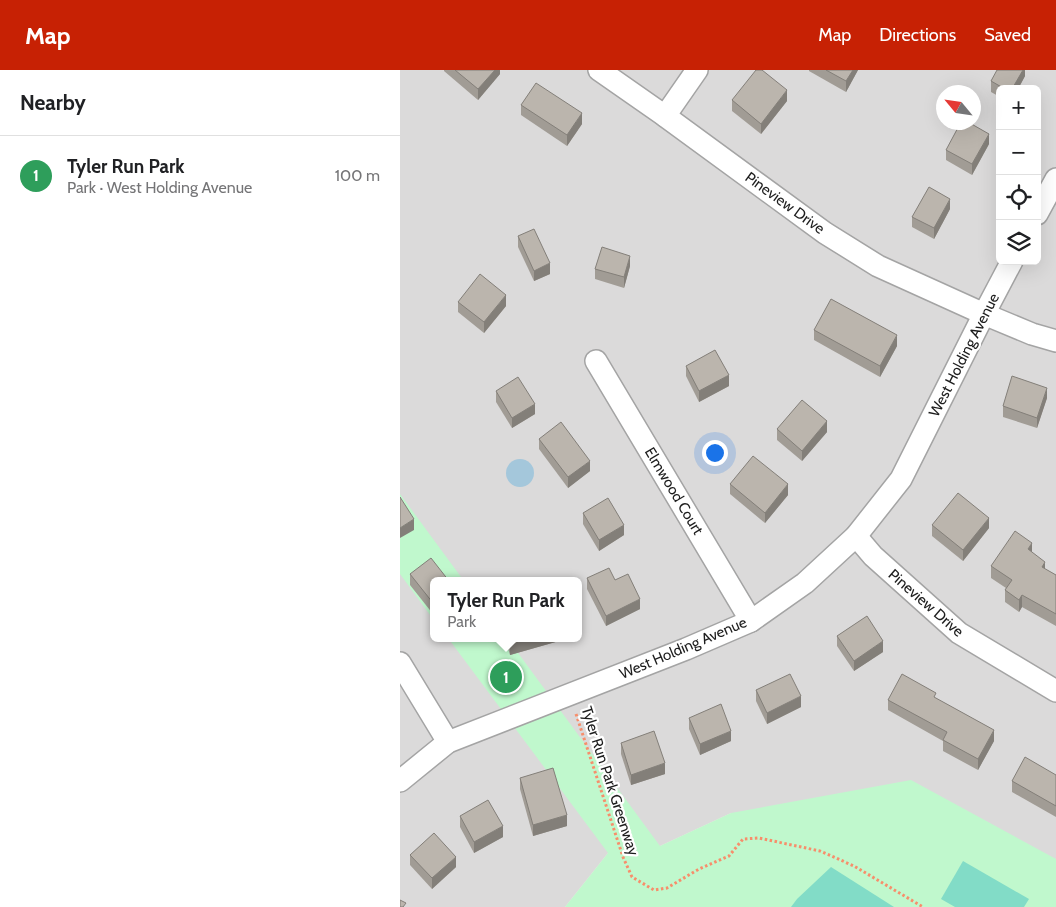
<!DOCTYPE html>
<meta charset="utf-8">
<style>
:root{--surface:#fff;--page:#f2f2f2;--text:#202124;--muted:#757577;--line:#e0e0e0;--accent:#c72104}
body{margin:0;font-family:Cabin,sans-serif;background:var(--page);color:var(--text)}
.controls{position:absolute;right:15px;top:15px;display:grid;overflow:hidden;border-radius:8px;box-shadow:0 5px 20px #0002}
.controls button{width:45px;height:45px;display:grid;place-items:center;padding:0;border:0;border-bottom:1px solid var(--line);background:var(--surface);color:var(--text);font:25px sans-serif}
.compass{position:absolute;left:536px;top:15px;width:45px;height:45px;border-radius:50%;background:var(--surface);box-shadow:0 5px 20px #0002;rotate:299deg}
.you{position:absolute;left:314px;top:382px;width:18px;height:18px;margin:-12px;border:4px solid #fff;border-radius:50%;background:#1a73e8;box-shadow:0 0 0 8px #1a73e833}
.badge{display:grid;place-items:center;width:32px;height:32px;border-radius:50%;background:var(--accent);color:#fff;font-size:16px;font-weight:700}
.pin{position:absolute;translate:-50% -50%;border:2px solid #fff;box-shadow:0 1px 5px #0006}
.popup{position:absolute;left:30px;top:507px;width:152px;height:65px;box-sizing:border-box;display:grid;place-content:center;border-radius:8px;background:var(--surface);filter:drop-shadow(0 1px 4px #0005);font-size:16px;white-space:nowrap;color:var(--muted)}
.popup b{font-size:19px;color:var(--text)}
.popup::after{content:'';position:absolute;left:50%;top:100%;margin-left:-10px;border:10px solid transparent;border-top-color:var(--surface)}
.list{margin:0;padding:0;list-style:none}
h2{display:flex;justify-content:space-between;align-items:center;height:65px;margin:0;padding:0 20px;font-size:21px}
h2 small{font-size:16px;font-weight:400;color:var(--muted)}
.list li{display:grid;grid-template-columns:32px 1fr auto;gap:15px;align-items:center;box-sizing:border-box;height:80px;padding:0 20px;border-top:1px solid var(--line)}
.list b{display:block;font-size:19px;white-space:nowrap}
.list p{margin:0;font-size:16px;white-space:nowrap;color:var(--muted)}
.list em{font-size:16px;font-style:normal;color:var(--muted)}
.icon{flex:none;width:28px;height:28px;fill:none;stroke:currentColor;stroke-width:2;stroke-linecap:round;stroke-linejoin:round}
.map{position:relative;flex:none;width:656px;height:837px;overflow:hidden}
header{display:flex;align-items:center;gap:30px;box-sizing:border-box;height:70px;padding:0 25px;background:var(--accent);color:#fff}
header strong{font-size:24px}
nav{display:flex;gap:28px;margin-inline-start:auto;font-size:18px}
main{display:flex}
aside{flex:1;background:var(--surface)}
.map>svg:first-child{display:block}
</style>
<header>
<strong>Map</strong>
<nav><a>Map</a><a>Directions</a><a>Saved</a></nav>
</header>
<main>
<aside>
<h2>Nearby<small></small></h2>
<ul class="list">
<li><span class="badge" style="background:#2e9e5b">1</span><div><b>Tyler Run Park</b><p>Park · West Holding Avenue</p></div><em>100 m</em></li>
</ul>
</aside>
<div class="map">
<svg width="656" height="837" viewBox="0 0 656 837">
<rect width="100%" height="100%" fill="#eeece3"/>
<!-- residential -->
<path fill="#dbdada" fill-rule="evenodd" d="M 0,0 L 656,0 L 656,809 L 331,743 L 260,776 L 208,783 L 165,837 L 0,837 ZM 600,19 L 637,19 L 637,191 L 600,191 ZM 544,22 L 574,22 L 574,52 L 544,52 ZM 34,511 L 178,511 L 178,568 L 34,568 Z"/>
<!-- park -->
<g fill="#c0f8cd">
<path d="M 0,424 L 64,511 L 34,511 L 33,549 L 0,504 Z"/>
<path d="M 48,568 L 107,568 L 260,776 L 331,743 L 511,710 L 656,789 L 656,837 L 165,837 L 208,783 Z"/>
</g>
<!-- pitch -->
<g fill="#82dcc7">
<path d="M 563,791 L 629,829 L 624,837 L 555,837 L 541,829 Z"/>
<path d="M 431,797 L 494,837 L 391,837 L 397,829 Z"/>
</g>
<!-- water -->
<circle fill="#a4c7db" cx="120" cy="403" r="14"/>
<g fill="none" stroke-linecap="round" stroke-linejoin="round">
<!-- street casing -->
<g stroke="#a4a4a4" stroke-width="24">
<g id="street">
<path d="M 199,0 L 265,46 L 425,163 L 478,196 L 584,244 L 632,264 L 656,271"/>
<path d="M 265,46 L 297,0"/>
<path d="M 637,144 L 656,109"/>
<path d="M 196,291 L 351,551"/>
<path d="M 456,466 L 473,486 L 559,563 L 656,621"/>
<path d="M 0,593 L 48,672"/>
<path d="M 0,711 L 48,672 L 286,579 L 351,551 L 405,513 L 456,466 L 501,409 L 584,244 L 612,191"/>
</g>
</g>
<!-- path -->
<path stroke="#f78e6b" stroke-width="3" stroke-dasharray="2.5 2.5" stroke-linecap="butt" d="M 176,644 L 223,787 L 232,807 L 254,820 L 267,818 L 299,799 L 329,786 L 343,769 L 359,768 L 420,781 L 454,796 L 523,837"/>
<!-- street -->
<use href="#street" stroke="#fff" stroke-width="21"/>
</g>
<!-- wall -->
<g fill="#a19c95">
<path d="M 44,0 L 100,0 L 100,4 L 78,30 L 44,1 Z"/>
<path d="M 409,0 L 458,0 L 446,22 L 409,1 Z"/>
<path d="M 625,0 L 625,6 L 618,19 L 600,19 L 600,27 L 591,22 L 591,11 Z"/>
<path d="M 332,30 L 387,31 L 361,64 L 332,41 Z"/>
<path d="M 121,35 L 182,54 L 167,76 L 121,45 Z"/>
<path d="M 589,74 L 572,105 L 546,90 L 546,80 Z"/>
<path d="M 550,139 L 534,169 L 512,157 L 512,147 Z"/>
<path d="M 118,166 L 150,204 L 134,211 L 118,177 Z"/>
<path d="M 230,196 L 224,218 L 195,209 L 195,199 Z"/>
<path d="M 58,232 L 106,236 L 84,263 L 58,242 Z"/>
<path d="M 414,260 L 497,276 L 480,307 L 414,270 Z"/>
<path d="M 286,296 L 329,316 L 299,332 L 286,306 Z"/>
<path d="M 96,321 L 135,344 L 112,358 L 96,332 Z"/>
<path d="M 647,328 L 637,358 L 603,347 L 603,336 Z"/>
<path d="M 377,359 L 427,362 L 402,391 L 377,370 Z"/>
<path d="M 139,369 L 190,401 L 168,418 L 139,379 Z"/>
<path d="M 330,414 L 388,425 L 365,453 L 330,424 Z"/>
<path d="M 183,443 L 224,465 L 199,481 L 183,454 Z"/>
<path d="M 532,455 L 589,458 L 563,491 L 532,466 Z"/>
<path d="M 632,482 L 645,499 L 656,505 L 656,556 L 622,537 L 619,542 L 605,532 L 605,520 L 606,518 L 591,508 L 591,496 Z"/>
<path d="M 10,504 L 49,511 L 33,544 L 10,515 Z"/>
<path d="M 187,508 L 215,510 L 240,539 L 206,556 L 187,519 Z"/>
<path d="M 437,566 L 483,582 L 454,601 L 437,576 Z"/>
<path d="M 105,568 L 159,568 L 159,571 L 110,585 Z"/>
<path d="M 356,620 L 401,637 L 367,654 L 356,631 Z"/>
<path d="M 536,628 L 594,671 L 578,700 L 543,681 L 543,671 L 488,640 L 488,630 Z"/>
<path d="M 289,648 L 331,671 L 300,685 L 289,659 Z"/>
<path d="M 221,673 L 265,704 L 231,715 L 221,684 Z"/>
<path d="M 656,705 L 656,747 L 612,722 L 612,711 Z"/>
<path d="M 120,708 L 167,756 L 133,766 L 120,719 Z"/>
<path d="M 60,746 L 103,767 L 74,783 L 60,757 Z"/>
<path d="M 10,785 L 56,797 L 32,819 L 10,795 Z"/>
</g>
<!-- shaded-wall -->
<g fill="#837f79">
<path d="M 95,0 L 100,0 L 100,4 L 78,30 L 78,19 Z"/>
<path d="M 453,0 L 458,0 L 446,22 L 446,11 Z"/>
<path d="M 623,0 L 625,0 L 625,6 L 618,19 L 612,19 Z"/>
<path d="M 387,20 L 387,31 L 361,64 L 361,54 Z"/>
<path d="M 182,43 L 182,54 L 167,76 L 167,65 Z"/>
<path d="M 589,64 L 589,74 L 572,105 L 572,94 Z"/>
<path d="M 550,129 L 550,139 L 534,169 L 534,158 Z"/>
<path d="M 230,186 L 230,196 L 224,218 L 224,207 Z"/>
<path d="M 150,193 L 150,204 L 134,211 L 134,201 Z"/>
<path d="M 106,225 L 106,236 L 84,263 L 84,252 Z"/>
<path d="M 497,265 L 497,276 L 480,307 L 480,296 Z"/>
<path d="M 329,305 L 329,316 L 299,332 L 299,321 Z"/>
<path d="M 647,318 L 647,328 L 637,358 L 637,348 Z"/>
<path d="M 135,334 L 135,344 L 112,358 L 112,348 Z"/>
<path d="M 427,351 L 427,362 L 402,391 L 402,381 Z"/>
<path d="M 190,391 L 190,401 L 168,418 L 168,407 Z"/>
<path d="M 388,414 L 388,425 L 365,453 L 365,443 Z"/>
<path d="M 589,448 L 589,458 L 563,491 L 563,480 Z"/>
<path d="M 14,449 L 14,460 L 0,468 L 0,458 Z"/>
<path d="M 224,455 L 224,465 L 199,481 L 199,470 Z"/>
<path d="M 632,473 L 632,485 L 628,479 Z"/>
<path d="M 645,492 L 645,504 L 642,497 Z"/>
<path d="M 622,525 L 622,537 L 619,542 L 619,530 Z"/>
<path d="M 240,529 L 240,539 L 206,556 L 206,546 Z"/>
<path d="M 131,568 L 159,568 L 159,571 L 110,585 L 110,575 Z"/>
<path d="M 483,571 L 483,582 L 454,601 L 454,591 Z"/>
<path d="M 401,626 L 401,637 L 367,654 L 367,643 Z"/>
<path d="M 594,660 L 594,671 L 578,700 L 578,689 Z"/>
<path d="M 331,661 L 331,671 L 300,685 L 300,674 Z"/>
<path d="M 265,693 L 265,704 L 231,715 L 231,705 Z"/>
<path d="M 167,745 L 167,756 L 133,766 L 133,755 Z"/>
<path d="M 103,756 L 103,767 L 74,783 L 74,772 Z"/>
<path d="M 56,787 L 56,797 L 32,819 L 32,808 Z"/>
</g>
<!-- building -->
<g fill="#bbb5ad" stroke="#837f79">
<path d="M 55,0 L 95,0 L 78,19 Z"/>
<path d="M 356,0 L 362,0 L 387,20 L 361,54 L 332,30 Z"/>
<path d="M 426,0 L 453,0 L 446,11 Z"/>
<path d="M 597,0 L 623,0 L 612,19 L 605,19 L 591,11 Z"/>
<path d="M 136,13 L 182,43 L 167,65 L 121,35 Z"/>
<path d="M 561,52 L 568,52 L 589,64 L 572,94 L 546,80 Z"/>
<path d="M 529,117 L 550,129 L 534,158 L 512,147 Z"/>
<path d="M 134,159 L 150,193 L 134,201 L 118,166 Z"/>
<path d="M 202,177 L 230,186 L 224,207 L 195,199 Z"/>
<path d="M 80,204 L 106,225 L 84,252 L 58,232 Z"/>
<path d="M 431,229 L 497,265 L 480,296 L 414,260 Z"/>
<path d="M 315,280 L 329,305 L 299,321 L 286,296 Z"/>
<path d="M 612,306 L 647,318 L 637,348 L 603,336 Z"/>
<path d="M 118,307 L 135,334 L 112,348 L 96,321 Z"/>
<path d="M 402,330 L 427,351 L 402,381 L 377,359 Z"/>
<path d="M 161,352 L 190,391 L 168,407 L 139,369 Z"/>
<path d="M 353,386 L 388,414 L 365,443 L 330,414 Z"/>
<path d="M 558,423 L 589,448 L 563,480 L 532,455 Z"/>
<path d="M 0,427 L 14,449 L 0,458 Z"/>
<path d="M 208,428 L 224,455 L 199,470 L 183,443 Z"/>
<path d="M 615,461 L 632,473 L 628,479 L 645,492 L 642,497 L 656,505 L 656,544 L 622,525 L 619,530 L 605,520 L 612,510 L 591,496 Z"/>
<path d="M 31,488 L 49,511 L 34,511 L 33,533 L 10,504 Z"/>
<path d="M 209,498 L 215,510 L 228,504 L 240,529 L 206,546 L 187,508 Z"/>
<path d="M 467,546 L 483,571 L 454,591 L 437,566 Z"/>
<path d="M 108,568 L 131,568 L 110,575 Z"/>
<path d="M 390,604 L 401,626 L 367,643 L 356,620 Z"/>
<path d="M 502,604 L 536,623 L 534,627 L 594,660 L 578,689 L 543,670 L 547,662 L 488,630 Z"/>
<path d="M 321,634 L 331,661 L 300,674 L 289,648 Z"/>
<path d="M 254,661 L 265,693 L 231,705 L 221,673 Z"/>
<path d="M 625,687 L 656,705 L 656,736 L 612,711 Z"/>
<path d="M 153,698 L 167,745 L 133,755 L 120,708 Z"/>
<path d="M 88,730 L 103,756 L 74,772 L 60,746 Z"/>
<path d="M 34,763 L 56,787 L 32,808 L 10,785 Z"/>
<path d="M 0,830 L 6,833 L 3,837 L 0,837 Z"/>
</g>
<g text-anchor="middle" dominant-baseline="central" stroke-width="4.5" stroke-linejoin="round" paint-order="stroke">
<!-- street labels -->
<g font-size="15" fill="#1d1d1d" stroke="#fff">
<text transform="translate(385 133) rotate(36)">Pineview Drive</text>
<text transform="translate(564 285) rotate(-63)">West Holding Avenue</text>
<text transform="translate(274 421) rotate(59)">Elmwood Court</text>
<text transform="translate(526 533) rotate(41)">Pineview Drive</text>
<text transform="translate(283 578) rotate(-23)">West Holding Avenue</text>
<text transform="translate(210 711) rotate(72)">Tyler Run Park Greenway</text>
</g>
</g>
</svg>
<div class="controls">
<button>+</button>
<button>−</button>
<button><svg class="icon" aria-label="locate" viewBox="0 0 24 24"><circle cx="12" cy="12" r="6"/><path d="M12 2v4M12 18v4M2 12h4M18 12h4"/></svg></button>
<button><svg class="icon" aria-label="layers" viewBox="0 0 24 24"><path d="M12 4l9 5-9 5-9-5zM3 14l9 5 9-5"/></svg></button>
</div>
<svg class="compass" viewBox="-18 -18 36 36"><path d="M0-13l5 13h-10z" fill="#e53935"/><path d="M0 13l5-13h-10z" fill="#757577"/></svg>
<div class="you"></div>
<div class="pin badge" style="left:106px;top:607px;background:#2e9e5b">1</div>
<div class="popup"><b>Tyler Run Park</b>Park</div>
</div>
</main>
